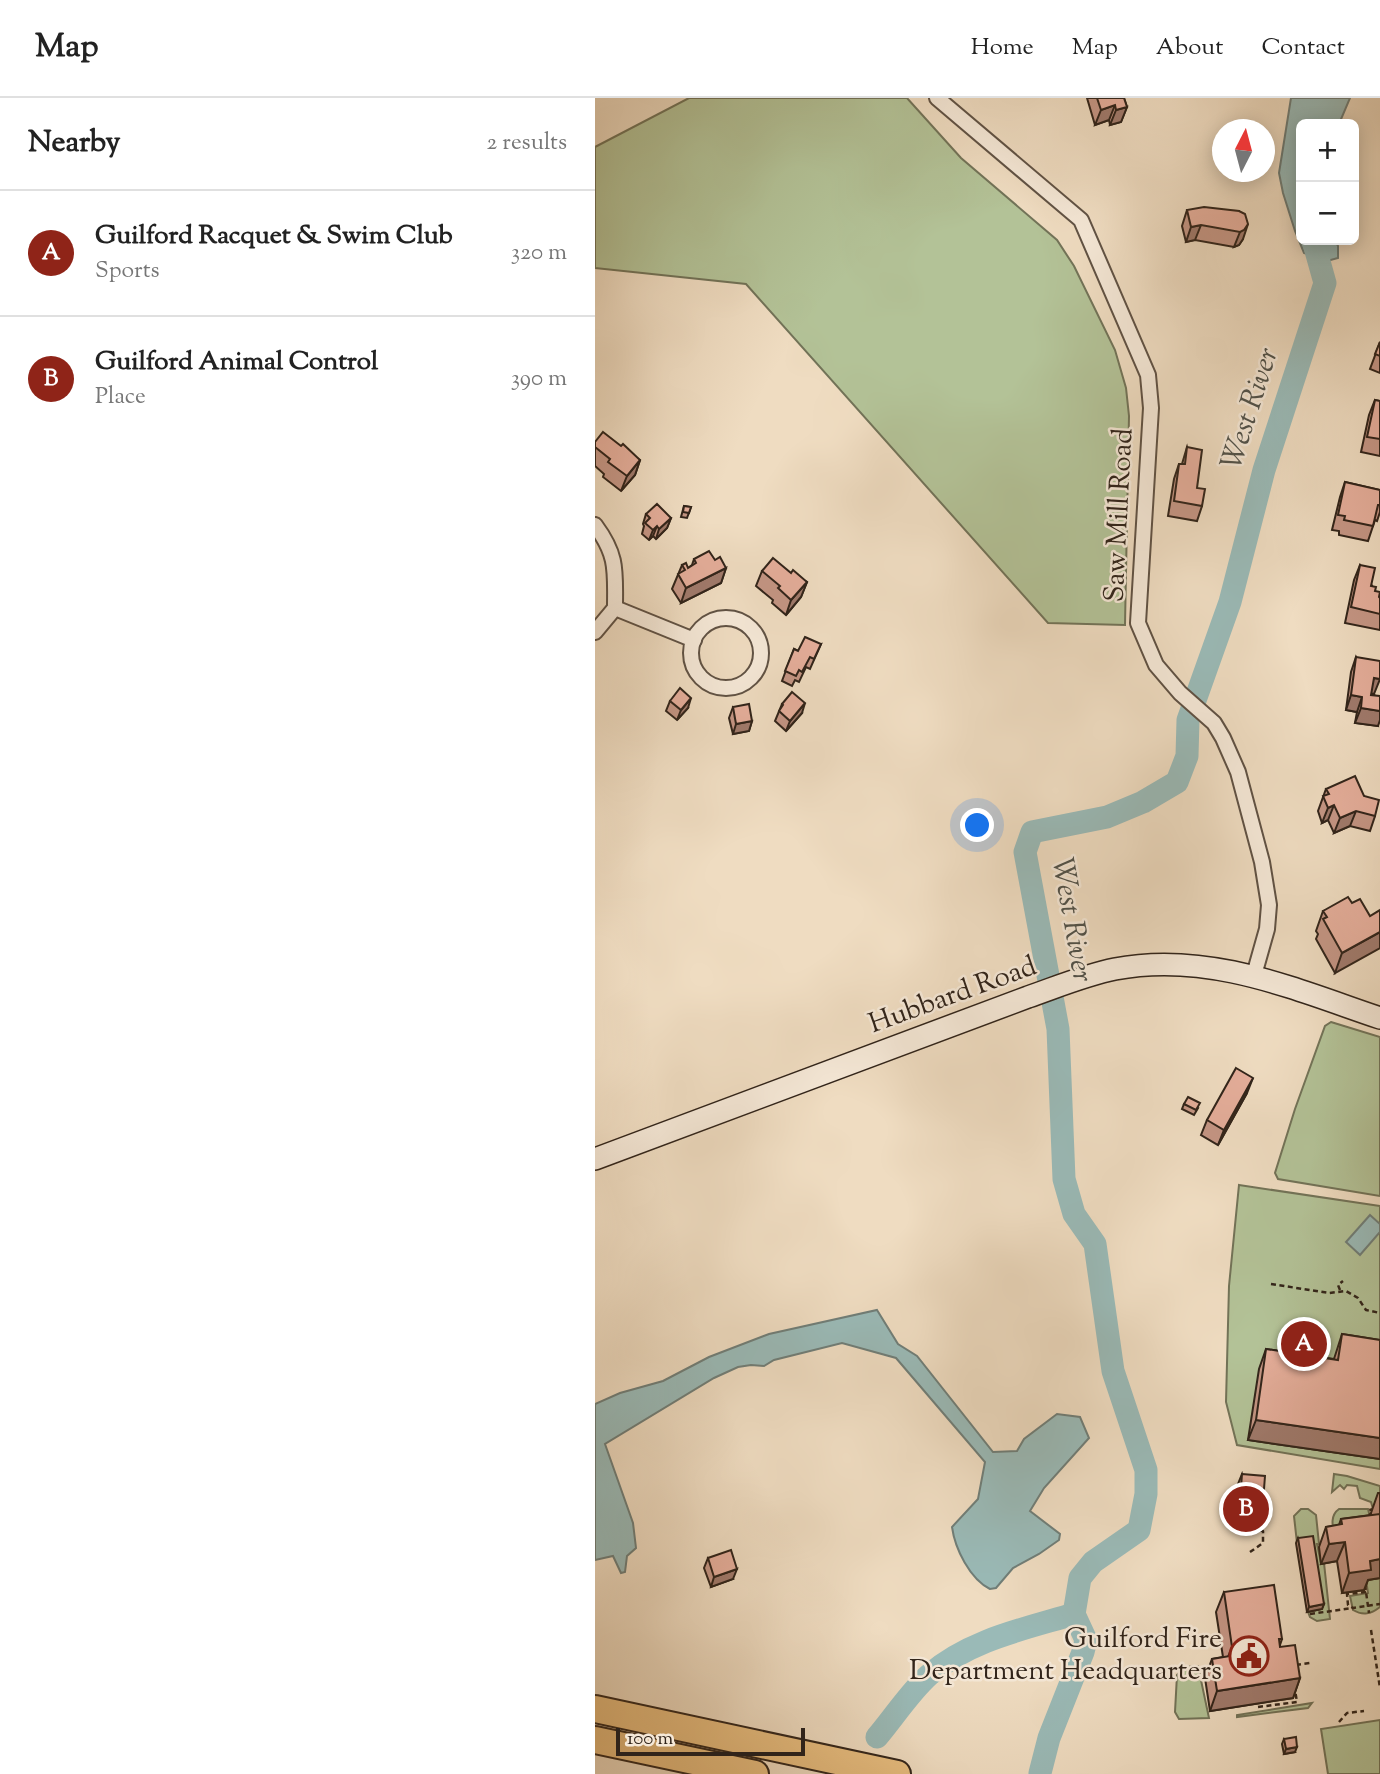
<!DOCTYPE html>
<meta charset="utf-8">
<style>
:root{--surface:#fff;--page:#f2f2f2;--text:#222;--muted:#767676;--line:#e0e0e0;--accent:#8f2418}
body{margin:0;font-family:"Sorts Mill Goudy",serif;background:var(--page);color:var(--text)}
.controls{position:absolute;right:21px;top:21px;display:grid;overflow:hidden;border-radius:10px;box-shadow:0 4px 18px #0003}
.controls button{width:63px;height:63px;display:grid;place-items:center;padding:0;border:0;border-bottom:2px solid var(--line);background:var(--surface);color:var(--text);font:35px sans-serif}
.compass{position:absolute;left:617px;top:21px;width:63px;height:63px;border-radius:50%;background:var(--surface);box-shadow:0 4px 18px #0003;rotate:6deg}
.scale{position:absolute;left:21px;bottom:18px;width:189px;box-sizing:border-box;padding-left:7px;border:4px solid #31241a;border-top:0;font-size:19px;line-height:24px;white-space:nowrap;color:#31241a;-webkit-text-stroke:5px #f5e8d7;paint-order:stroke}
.you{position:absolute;left:383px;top:728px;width:24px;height:24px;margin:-18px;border:5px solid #fff;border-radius:50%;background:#1a73e8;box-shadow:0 0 0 10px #1a73e833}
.badge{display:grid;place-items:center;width:46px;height:46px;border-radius:50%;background:var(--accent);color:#fff;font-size:23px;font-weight:700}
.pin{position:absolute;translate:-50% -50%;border:4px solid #fff;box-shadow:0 2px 7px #0006}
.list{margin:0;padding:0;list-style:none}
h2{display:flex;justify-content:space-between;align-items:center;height:91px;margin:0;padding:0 28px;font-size:30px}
h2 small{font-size:23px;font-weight:400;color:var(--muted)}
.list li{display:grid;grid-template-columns:46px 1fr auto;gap:21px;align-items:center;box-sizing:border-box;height:126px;padding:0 28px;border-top:2px solid var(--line)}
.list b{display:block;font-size:26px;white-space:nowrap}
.list p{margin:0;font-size:23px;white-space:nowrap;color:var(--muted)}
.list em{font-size:23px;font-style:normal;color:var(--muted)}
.map{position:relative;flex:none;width:785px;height:1676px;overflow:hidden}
header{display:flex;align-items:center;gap:42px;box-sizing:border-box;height:98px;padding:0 35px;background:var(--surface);border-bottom:2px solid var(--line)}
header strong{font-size:33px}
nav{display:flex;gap:38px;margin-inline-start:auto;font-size:24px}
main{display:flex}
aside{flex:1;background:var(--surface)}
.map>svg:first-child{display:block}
</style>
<header>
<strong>Map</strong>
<nav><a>Home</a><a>Map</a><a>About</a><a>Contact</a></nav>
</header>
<main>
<aside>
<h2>Nearby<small>2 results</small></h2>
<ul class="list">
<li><span class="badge">A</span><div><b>Guilford Racquet &amp; Swim Club</b><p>Sports</p></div><em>320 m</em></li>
<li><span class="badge">B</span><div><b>Guilford Animal Control</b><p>Place</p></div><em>390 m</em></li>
</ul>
</aside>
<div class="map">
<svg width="785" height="1676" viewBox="0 0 785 1676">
<rect width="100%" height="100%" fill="#efdcc1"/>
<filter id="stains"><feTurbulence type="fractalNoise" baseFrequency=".00286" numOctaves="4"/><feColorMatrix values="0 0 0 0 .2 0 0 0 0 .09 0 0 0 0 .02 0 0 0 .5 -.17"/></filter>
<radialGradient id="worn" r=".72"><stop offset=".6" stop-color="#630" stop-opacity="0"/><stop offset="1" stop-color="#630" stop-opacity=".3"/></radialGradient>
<!-- green -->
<g fill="#b3c297" stroke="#727358" stroke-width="2">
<path d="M 94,0 L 312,0 L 366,60 L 462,142 L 479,168 L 520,252 L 531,290 L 534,318 L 530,527 L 453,525 L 151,186 L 0,170 L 0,49 Z"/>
<path d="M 736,924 L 785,939 L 785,1098 L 683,1081 L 680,1075 L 700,1011 L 730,928 Z"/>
<path d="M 644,1087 L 785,1108 L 785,1371 L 642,1347 L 631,1304 L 634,1188 Z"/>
<path d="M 739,1376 L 752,1378 L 785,1388 L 785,1410 L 778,1411 L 776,1404 L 765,1400 L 762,1388 L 752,1387 L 749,1391 L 745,1387 L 737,1394 Z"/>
<path d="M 706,1411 L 713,1411 L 721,1417 L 724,1446 L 722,1446 L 726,1465 L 729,1465 L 735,1521 L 722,1523 L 715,1519 L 713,1514 L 727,1511 L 702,1445 L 699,1418 Z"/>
<path d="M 744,1411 L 773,1411 L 779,1435 L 740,1441 C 738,1430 734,1418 744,1411 Z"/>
<path d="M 785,1480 L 785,1509 C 776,1516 768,1518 758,1512 L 755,1498 L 773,1495 L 771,1482 Z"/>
<path d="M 603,1568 L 614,1620 L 584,1621 L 580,1614 L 582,1577 L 590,1569 Z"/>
<path d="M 717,1605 L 713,1610 L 642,1619 L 642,1617 Z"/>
<path d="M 785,1622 L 785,1676 L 733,1676 L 726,1631 Z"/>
</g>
<!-- water -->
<g fill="#9abab7" stroke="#707e78" stroke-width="2">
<path d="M 696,0 L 755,0 L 744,26 L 706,26 L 706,142 L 740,142 L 743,148 L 743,160 L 732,163 L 709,155 L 700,133 L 688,95 L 684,75 Z"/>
<path d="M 775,1117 L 785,1126 L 785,1134 L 765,1157 L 751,1144 Z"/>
<path d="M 282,1212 L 303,1246 L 322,1258 L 398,1354 L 422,1353 L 429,1341 L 462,1316 L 485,1319 L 494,1340 L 449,1390 L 435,1413 L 465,1436 L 464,1442 L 444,1456 L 418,1470 L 401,1490 L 395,1491 C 375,1481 360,1451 357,1429 L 383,1401 L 390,1364 L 301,1260 L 247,1245 L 179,1262 L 169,1268 L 156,1267 L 143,1269 L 119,1280 L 10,1346 L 38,1425 L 41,1450 L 32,1458 L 30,1474 L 26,1475 L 18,1458 L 0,1462 L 0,1306 L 25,1295 L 68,1283 L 114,1259 L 174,1236 Z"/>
</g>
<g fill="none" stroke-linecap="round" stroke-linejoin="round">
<!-- river -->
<g stroke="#9abab7" stroke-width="23">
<path d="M 479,1516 L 485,1480 L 498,1464 L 544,1432 L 551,1396 L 551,1372 L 518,1273 L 500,1146 L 479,1116 L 469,1081 L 463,931 L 430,754 L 437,734 L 512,719 L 548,704 L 582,684 L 592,658 L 593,622 L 635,504 L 669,372 L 730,185 L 718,142"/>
<path d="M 282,1639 C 299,1619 315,1594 334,1577 C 374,1542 429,1531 479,1516"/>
<path d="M 445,1675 L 454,1640 L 488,1554 L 491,1542 L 479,1516"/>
</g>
<!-- street casing -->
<g stroke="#605244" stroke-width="18">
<g id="street">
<path d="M 342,0 L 486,122 L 553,277 L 556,310 L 543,525 L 561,567 L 585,595 L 619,625 L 628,640 L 643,674 L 667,764 L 674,807 L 672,831 L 659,877"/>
<path d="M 0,427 C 23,458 20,473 20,510"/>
<circle cx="131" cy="555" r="35"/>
<path d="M 0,534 L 20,510 L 99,542"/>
</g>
</g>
<!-- secondary casing -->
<g stroke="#31241a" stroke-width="24">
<path id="secondary" d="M 0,1061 L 433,899 C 462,889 490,877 520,871 C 613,853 699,891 785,920"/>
</g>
<!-- highway casing -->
<g stroke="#31241a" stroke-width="30">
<g id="highway">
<path d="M 0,1611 L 302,1676"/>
<path d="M 0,1642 L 160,1676"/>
</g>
</g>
<!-- path -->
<g stroke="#31241a" stroke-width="2.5" stroke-dasharray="5 3.5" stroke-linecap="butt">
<path d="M 676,1186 L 734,1195 L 751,1193 L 763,1200 L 771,1212 L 785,1215"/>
<path d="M 745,1192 L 743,1187 L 748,1183"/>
<path d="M 776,1420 L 774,1412 L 785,1410"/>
<path d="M 655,1454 L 668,1445 L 668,1433 L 661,1432"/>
<path d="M 770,1487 L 774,1515"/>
<path d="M 771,1494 L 752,1496 L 753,1507 L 758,1510 L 785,1506"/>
<path d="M 715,1516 L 758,1510"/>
<path d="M 776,1532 L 785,1590"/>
<path d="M 701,1567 L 715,1565"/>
<path d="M 663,1609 L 702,1604 L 700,1592"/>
<path d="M 744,1624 L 752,1615 L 769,1613"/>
</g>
<!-- street -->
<use href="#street" stroke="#f5e8d7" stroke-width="14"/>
<!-- secondary -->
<use href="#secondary" stroke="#f5e8d7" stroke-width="21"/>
<!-- highway -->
<use href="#highway" stroke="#e8be80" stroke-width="26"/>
</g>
<!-- wall -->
<g fill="#c59685" stroke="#31241a" stroke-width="2">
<path d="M 492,0 L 529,0 L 532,9 L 526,24 L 515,27 L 514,22 L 500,27 Z"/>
<path d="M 592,112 L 644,113 L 648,141 L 644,147 L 639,149 L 600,142 L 591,144 L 587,128 Z"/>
<path d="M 785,244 L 785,275 L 775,271 Z"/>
<path d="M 780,302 L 785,303 L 785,358 L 766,354 L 774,317 Z"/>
<path d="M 0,344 L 26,348 L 45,362 L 40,377 L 26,393 L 8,379 L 9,376 L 0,368 Z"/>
<path d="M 592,349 L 602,390 L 607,408 L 602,423 L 573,418 L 579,381 L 584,366 L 587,366 Z"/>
<path d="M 750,384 L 785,392 L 785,414 L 782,423 L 780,422 L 773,443 L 744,437 L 744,433 L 737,432 L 745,399 Z"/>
<path d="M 89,408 L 96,409 L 92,420 L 86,419 Z"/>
<path d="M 51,416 L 76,420 L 72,430 L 61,441 L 58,438 L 54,442 L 47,436 L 49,428 L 48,426 Z"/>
<path d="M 99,461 L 120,462 L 131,470 L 126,485 L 86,505 L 77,491 L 87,467 L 93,470 L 97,467 Z"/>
<path d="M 765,467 L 780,493 L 785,500 L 785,532 L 750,525 L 759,482 Z"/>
<path d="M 167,473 L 196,475 L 212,484 L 206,499 L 191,517 L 177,505 L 178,502 L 161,488 Z"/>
<path d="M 226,546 L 215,571 L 211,569 L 204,584 L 200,582 L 197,588 L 187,583 L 199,551 L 203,553 Z"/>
<path d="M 761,559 L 779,596 L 776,596 L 783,628 L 760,625 L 762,614 L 751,612 L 756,574 Z"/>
<path d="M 75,603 L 93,610 L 82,622 L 71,613 Z"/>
<path d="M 187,606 L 207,615 L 191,633 L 180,623 Z"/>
<path d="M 138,609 L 157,623 L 154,633 L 138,636 L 134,620 Z"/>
<path d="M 731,691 L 769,698 L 780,718 L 775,733 L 755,728 L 739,735 L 733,722 L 727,725 L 723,713 Z"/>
<path d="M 757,805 L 775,818 L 740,875 L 721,841 L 723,836 L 721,833 L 728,813 Z"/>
<path d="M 652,995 L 623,1047 L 606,1037 L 612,1022 Z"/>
<path d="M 589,1006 L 603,1010 L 599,1017 L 587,1011 Z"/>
<path d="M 747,1236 L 785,1242 L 785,1361 L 653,1342 L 664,1271 L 671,1251 L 739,1261 Z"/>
<path d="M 647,1376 L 661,1433 L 638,1431 L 641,1391 Z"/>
<path d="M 783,1395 L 785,1395 L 785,1480 L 773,1482 L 769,1492 L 747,1495 L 742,1463 L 726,1466 L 724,1449 L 731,1429 L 744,1427 L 746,1421 L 776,1417 L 776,1415 Z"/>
<path d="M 703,1440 L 729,1506 L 727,1511 L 712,1514 L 701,1445 Z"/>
<path d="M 113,1460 L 138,1481 L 116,1489 L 109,1470 Z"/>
<path d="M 629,1494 L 687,1541 L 685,1547 L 685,1549 L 705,1580 L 698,1600 L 615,1613 L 610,1580 L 617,1561 L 628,1559 L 621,1514 Z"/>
<path d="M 689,1641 L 700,1654 L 689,1656 L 687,1646 Z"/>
</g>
<!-- shaded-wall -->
<g fill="#a07a6c" stroke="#31241a" stroke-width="2">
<path d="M 520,7 L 514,22 L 500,27 L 506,12 Z"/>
<path d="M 532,9 L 526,24 L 515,27 L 521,12 Z"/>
<path d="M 653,126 L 648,141 L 644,147 L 639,149 L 645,134 Z"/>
<path d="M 606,127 L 600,142 L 591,144 L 596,129 Z"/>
<path d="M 45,362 L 40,377 L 26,393 L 32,378 Z"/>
<path d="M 76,420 L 72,430 L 61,441 L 64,431 Z"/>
<path d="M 62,428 L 58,438 L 54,442 L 58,432 Z"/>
<path d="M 131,470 L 126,485 L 86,505 L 91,490 Z"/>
<path d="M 212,484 L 206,499 L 191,517 L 196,502 Z"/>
<path d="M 779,580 L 785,581 L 779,596 L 773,595 Z"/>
<path d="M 756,597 L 767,599 L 762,614 L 751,612 Z"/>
<path d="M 96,600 L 93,610 L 82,622 L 86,612 Z"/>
<path d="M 210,605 L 207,615 L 191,633 L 195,623 Z"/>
<path d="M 766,610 L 785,613 L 785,622 L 783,628 L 760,625 Z"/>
<path d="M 157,623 L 154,633 L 138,636 L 141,626 Z"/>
<path d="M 739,707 L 733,722 L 727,725 L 733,710 Z"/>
<path d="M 761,713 L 755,728 L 739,735 L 745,720 Z"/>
<path d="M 785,834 L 785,850 L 740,875 L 747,855 Z"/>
<path d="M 658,980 L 652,995 L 623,1047 L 629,1032 Z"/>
<path d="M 661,1322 L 785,1340 L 785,1361 L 653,1342 Z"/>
<path d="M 644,1416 L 667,1417 L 661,1433 L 638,1431 Z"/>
<path d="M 750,1444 L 742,1463 L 726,1466 L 734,1446 Z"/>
<path d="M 785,1461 L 785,1480 L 773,1482 L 769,1492 L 747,1495 L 754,1475 L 775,1463 Z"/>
<path d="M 142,1471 L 138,1481 L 116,1489 L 119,1479 Z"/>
<path d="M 729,1506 L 727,1511 L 712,1514 L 714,1509 Z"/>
<path d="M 639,1548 L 632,1568 L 629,1569 L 637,1549 Z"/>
<path d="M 705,1580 L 698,1600 L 615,1613 L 622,1593 Z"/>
<path d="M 702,1649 L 700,1654 L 689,1656 L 691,1651 Z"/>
</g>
<!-- building -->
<g fill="#e5ae9b" stroke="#31241a" stroke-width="2">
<path d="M 502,0 L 529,0 L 532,9 L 521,12 L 520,7 L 506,12 Z"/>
<path d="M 609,109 L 644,113 L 650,116 L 653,126 L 649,132 L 645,134 L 606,127 L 596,129 L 592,112 Z"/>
<path d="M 785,244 L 785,258 L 780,256 Z"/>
<path d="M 780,302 L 785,303 L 785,341 L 772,339 Z"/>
<path d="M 8,334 L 26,348 L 28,346 L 45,362 L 32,378 L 13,364 L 15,361 L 0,349 L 0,344 Z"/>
<path d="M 592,349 L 607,352 L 602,390 L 610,391 L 607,408 L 579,403 L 584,366 L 590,366 Z"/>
<path d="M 750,384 L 785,392 L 785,407 L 783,407 L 778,428 L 749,422 L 750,418 L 743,417 Z"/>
<path d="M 62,406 L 76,420 L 64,431 L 62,428 L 58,432 L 50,425 L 55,420 L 51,416 Z"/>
<path d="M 89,408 L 96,409 L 94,415 L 88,414 Z"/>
<path d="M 114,453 L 120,462 L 125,459 L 131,470 L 91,490 L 83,476 L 90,472 L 87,467 L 91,465 L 93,470 L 101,465 L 99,461 Z"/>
<path d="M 178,460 L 196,475 L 198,472 L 212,484 L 196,502 L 183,490 L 185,488 L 167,473 Z"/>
<path d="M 765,467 L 780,470 L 776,488 L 781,489 L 780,493 L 785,494 L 784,499 L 785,500 L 785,516 L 756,509 Z"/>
<path d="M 210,539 L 226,546 L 219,561 L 215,559 L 207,574 L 204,572 L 201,578 L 190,573 L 199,551 L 203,553 Z"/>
<path d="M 761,559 L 785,563 L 785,581 L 779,580 L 776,597 L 785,598 L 785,613 L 766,610 L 767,599 L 756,597 Z"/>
<path d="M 85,590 L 96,600 L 86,612 L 75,603 Z"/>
<path d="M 197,594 L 210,605 L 195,623 L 184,613 L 188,607 L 187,606 Z"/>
<path d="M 154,606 L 157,623 L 141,626 L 138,609 Z"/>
<path d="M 760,678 L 769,698 L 784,702 L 780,718 L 761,713 L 745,720 L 739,707 L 733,710 L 728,698 L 734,696 L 731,691 Z"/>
<path d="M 753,799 L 757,805 L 765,801 L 775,818 L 785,812 L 785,834 L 747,855 L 728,821 L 732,819 L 728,813 Z"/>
<path d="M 641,970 L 658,980 L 629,1032 L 612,1022 Z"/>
<path d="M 593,999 L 605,1005 L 601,1012 L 589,1006 Z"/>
<path d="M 747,1236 L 785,1242 L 785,1340 L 661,1322 L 671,1251 L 743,1262 Z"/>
<path d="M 647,1376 L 670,1378 L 667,1417 L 644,1416 Z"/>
<path d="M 785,1416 L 785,1461 L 775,1463 L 776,1472 L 754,1475 L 750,1444 L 734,1446 L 731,1429 L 747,1426 L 746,1421 Z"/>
<path d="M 718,1438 L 729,1506 L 714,1509 L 703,1440 Z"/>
<path d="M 136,1452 L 142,1471 L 119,1479 L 113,1460 Z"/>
<path d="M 679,1487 L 687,1541 L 684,1541 L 685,1549 L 700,1547 L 705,1580 L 622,1593 L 617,1561 L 641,1557 L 639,1548 L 637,1549 L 629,1494 Z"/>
<path d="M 701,1639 L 702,1649 L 691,1651 L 689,1641 Z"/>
</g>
<!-- icons -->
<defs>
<g id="civic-ring" transform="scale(2.0125)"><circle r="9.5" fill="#f5e8d7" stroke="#8f2418" stroke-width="1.5"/><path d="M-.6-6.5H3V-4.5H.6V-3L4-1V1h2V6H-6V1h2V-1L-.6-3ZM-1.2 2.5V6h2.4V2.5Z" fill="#8f2418"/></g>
</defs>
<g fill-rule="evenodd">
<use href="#civic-ring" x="654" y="1558"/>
</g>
<g text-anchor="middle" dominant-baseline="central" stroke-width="5" stroke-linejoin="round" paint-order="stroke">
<!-- street labels -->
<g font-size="28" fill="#31241a" stroke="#f5e8d7">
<text transform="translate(525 417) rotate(-87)">Saw Mill Road</text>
<text transform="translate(358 898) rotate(-20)">Hubbard Road</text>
</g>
<!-- poi labels -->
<g font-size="28" fill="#31241a" stroke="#f5e8d7" text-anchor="end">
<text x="627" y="1542">Guilford Fire<tspan x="627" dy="32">Department Headquarters</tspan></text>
</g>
<!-- water labels -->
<g font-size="30" font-style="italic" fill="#505149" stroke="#f5e8d7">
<text transform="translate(656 311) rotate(-72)">West River</text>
<text transform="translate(476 822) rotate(80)">West River</text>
</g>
</g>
<rect width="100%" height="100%" filter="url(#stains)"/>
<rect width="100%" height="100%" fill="url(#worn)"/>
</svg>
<div class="controls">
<button>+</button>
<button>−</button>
</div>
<svg class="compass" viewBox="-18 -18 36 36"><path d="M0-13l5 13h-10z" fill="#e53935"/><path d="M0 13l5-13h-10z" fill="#767676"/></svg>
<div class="scale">100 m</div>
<div class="you"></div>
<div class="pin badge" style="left:709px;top:1246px">A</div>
<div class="pin badge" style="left:651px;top:1411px">B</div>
</div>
</main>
